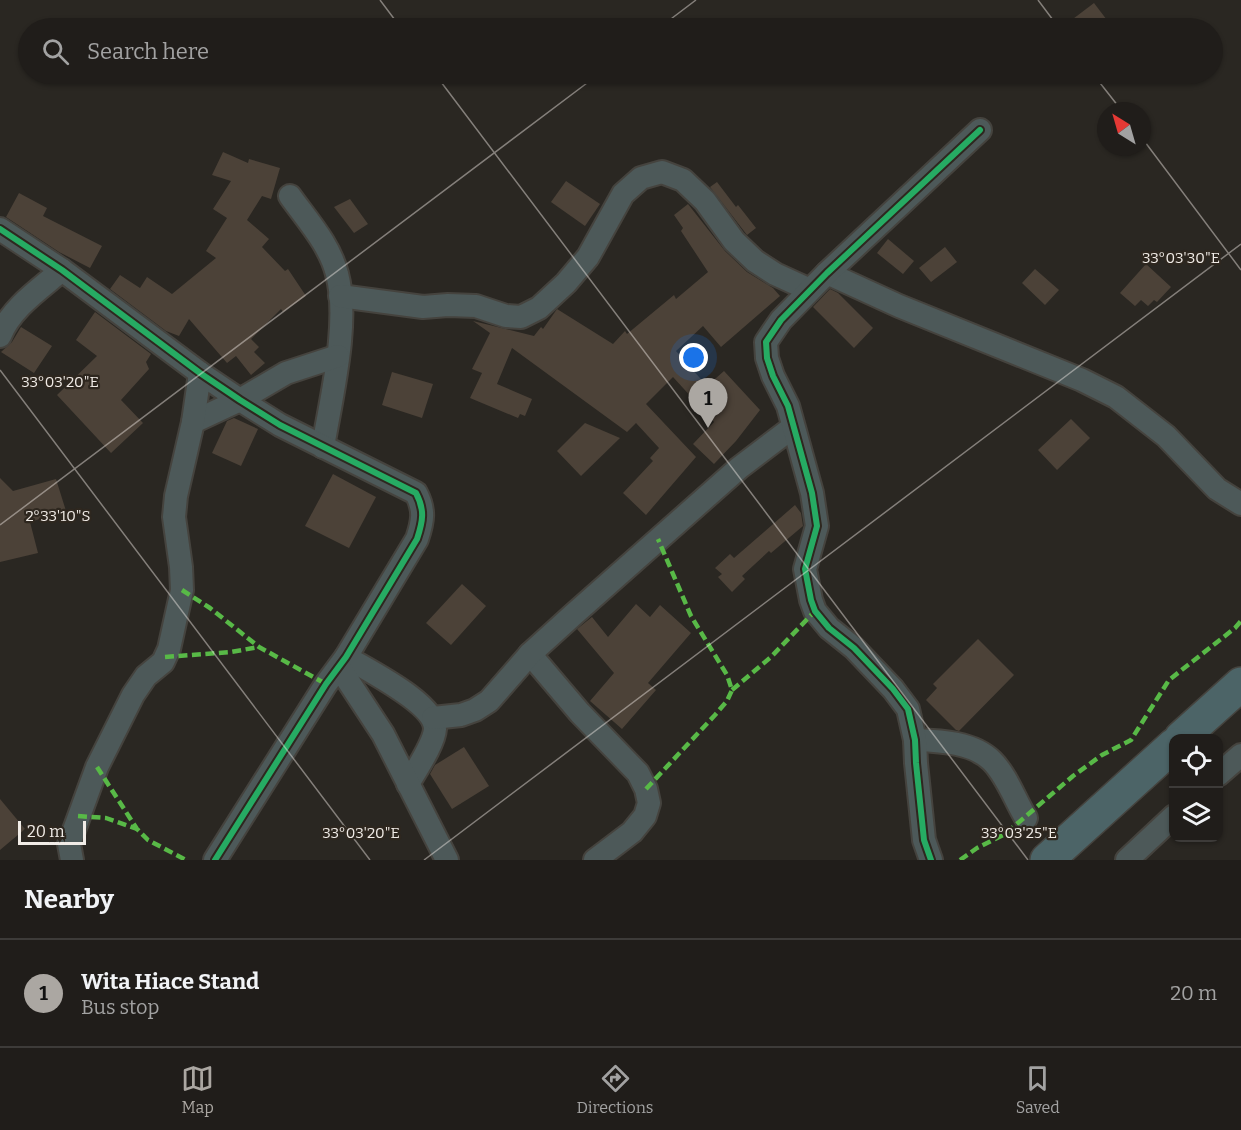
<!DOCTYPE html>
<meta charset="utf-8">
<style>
:root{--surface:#201d1a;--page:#2d2a27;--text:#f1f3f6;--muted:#a2a2a2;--line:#3d3b39;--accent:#aba7a2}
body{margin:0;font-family:Bitter,serif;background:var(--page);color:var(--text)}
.controls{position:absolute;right:18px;bottom:18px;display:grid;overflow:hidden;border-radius:12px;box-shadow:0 2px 4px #0004}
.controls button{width:54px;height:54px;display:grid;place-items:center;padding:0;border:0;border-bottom:2px solid var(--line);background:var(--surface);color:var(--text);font:30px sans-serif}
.compass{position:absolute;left:1097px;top:102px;width:54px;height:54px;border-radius:50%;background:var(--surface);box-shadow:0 2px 4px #0004;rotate:323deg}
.scale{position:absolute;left:18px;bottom:15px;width:68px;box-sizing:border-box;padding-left:6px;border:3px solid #f1ece7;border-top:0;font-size:16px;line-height:21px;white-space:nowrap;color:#f1ece7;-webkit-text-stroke:4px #2e271f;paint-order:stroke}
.you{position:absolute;left:694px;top:358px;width:21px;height:21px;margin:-15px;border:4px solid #fff;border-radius:50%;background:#1a73e8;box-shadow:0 0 0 9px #1a73e833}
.badge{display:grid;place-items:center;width:39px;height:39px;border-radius:50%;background:var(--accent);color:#111;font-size:20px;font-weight:700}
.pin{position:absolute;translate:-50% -50px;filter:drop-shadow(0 2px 3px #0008)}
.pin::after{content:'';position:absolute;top:32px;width:21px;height:18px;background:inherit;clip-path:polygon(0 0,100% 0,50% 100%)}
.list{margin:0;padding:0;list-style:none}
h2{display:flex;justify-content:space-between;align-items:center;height:78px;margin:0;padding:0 24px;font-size:26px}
h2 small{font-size:20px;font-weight:400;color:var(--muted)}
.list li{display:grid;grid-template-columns:39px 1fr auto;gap:18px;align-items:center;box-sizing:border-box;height:108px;padding:0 24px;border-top:2px solid var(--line)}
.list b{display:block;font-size:22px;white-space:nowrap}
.list p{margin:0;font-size:20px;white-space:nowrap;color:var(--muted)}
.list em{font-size:20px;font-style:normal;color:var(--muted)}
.icon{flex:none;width:33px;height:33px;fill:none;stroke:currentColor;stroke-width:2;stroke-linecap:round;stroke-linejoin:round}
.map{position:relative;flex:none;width:1241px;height:860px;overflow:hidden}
.search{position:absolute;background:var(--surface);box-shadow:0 2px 4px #0004;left:18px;right:18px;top:18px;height:66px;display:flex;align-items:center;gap:15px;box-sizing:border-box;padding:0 21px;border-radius:33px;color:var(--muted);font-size:22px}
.sheet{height:186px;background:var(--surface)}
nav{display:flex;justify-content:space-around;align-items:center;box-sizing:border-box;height:84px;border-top:2px solid var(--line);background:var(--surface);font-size:16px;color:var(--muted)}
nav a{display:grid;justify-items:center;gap:3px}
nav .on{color:var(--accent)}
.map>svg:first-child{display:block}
</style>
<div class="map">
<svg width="1241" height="860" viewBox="0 0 1241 860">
<rect width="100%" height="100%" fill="#2a2722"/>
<!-- building -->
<g fill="#4c4238">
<path d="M 1094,3 L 1113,28 L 1061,28 Z"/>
<path d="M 223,152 L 248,163 L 249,159 L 280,168 L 271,199 L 262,196 L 247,220 L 269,239 L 262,247 L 285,271 L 288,269 L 306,296 L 283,312 L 281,309 L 251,339 L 259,347 L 254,352 L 265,363 L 251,375 L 236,356 L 227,363 L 189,319 L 179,336 L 166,331 L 110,289 L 120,275 L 140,288 L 147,277 L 172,294 L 216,258 L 206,251 L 227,218 L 213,209 L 231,181 L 212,175 Z"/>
<path d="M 566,181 L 600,204 L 585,226 L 551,202 Z"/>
<path d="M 717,182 L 736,207 L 738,205 L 756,228 L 747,235 L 710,187 Z"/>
<path d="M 19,193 L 47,208 L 43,216 L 102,246 L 90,268 L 59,252 L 6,217 Z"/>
<path d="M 350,199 L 368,224 L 354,233 L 334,207 Z"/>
<path d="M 688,204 L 725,251 L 747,272 L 773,288 L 780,296 L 721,347 L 703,326 L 676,351 L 707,386 L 724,371 L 760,410 L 736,441 L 714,464 L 693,444 L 714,422 L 673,377 L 646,404 L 696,457 L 646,515 L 623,493 L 653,461 L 650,458 L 659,448 L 636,423 L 627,432 L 512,348 L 497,384 L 532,399 L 525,416 L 520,414 L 518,418 L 470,398 L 482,373 L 472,369 L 490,333 L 473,321 L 534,336 L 541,327 L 543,329 L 557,309 L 613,344 L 625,331 L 627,334 L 674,295 L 676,299 L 708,272 L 681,231 L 683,228 L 674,215 Z"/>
<path d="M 888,239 L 914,261 L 903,274 L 877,253 Z"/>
<path d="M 945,247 L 957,262 L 931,282 L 919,268 Z"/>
<path d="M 1146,264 L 1171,287 L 1157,302 L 1154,300 L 1148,306 L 1141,300 L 1135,306 L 1120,293 Z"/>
<path d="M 1035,269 L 1059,290 L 1045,305 L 1022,283 Z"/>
<path d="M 830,289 L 838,293 L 873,328 L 854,348 L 813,307 Z"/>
<path d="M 95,312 L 151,354 L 146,362 L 149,369 L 121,400 L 143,423 L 111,453 L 57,395 L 97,356 L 76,340 Z"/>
<path d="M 21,327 L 52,346 L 34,373 L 1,352 L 12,342 Z"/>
<path d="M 392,372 L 433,384 L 422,418 L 382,405 Z"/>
<path d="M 234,418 L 258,429 L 241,466 L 212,453 L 227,421 Z"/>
<path d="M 1071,419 L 1090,438 L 1057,470 L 1038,450 Z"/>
<path d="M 585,423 L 620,438 L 581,476 L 557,451 Z"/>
<path d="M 333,474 L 376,497 L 349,548 L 305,526 Z"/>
<path d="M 0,478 L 13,491 L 56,479 L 66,511 L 30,522 L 38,553 L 0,562 Z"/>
<path d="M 795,505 L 801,513 L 803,526 L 771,553 L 769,551 L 742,576 L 745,579 L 732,592 L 718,577 L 722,574 L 715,568 L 730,554 L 734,558 Z"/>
<path d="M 462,584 L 486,606 L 451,645 L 426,623 Z"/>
<path d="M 636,604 L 650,617 L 660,605 L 691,633 L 648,683 L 656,690 L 622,729 L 590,701 L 614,673 L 577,629 L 592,617 L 608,637 Z"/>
<path d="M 978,639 L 1014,675 L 959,731 L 956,730 L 926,700 L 937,688 L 933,684 Z"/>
<path d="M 464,747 L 489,786 L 452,809 L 430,774 L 435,765 Z"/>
<path d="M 0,799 L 25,829 L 0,850 Z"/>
</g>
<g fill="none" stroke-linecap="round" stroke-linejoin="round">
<!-- street casing -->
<g stroke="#45433e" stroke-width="26">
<g id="street">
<path d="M 290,196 C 307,220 330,245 337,274 C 350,322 331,398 323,447"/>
<path d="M 0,229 L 62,270 L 200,373 L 240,400 L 280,425 L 416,493 C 425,510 423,521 417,539 L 346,657 L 326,684 L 215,860"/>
<path d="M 827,273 L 899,306 L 1082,380 L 1116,397 L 1166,436 L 1217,489 L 1241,504"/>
<path d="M 340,296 L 423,307 L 448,305 L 476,306 L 506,316 L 521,317 L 539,308 L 566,283 L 588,257 L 623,194 L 641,178 L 662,172 L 683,180 L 705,201 L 734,241 L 755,261 L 775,274 L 810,290"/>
<path d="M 0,336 C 11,308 40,289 62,270"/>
<path d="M 193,422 L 240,400 L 286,373 L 338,356"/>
<path d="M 530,654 L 580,713 L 638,773 L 646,789 L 649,803 L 645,816 L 632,832 L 595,860"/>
<path d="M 346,657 C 367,670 435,703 435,729 C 434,744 416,770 408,784"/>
<path d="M 339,667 L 383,734 L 447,860"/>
<path d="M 433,718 L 461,715 L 475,710 L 489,701 L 530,654 L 573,615 L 739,468 L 793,427"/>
<path d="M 915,740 C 940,741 973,742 992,761 C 1007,776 1015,800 1026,818"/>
<path d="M 1218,775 L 1241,755"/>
<path d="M 72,860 L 69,844 L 97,767 L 133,695 L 146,676 L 163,662 L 169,649 L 182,590 L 181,567 L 174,517 L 176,496 L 193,422 L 200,373"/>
<path d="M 931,860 L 924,840 L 916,763 L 915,740 L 908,709 L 893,689 L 854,648 L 829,628 L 815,611 L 811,600 L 805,569 L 817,526 L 812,493 L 788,406 L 773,376 L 767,358 L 766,342 L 781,320 L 827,273 L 980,130"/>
<path d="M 1127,860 L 1174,816"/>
</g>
</g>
<!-- highway casing -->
<g stroke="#45433e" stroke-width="36">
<g id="highway">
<path d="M 1181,738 L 1241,684"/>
<path d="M 1047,860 L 1174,745"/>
</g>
</g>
<!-- street -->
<use href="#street" stroke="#4d5959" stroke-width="22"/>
<!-- highway -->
<use href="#highway" stroke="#4c6467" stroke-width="33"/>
<!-- quiet -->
<g stroke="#58b947" stroke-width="4.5" stroke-dasharray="9 4.5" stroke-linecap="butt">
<path d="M 182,590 L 210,608 L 259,647 L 326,684"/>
<path d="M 165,657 L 231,652 L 259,647"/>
<path d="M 732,690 L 771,657 L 815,611"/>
<path d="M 97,767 L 137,829 L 148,840 L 186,860"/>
<path d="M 646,789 L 715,715 L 727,701 L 732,690 L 727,675 L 691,616 L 658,539"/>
<path d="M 78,816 L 106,818 L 137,829"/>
<path d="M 960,860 L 977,848 L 1005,834 L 1073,776 L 1102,755 L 1131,740 L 1169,680 L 1235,628 L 1241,621"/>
</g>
<!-- cycleway casing -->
<g stroke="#2e271f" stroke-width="10">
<g id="cycleway">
<path d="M 0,229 L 62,270 L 200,373 L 240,400 L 280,425 L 416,493 C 425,510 423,521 417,539 L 346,657 L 326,684 L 215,860"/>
<path d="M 931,860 L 924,840 L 916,763 L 915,740 L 908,709 L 893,689 L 854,648 L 829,628 L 815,611 L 811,600 L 805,569 L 817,526 L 812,493 L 788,406 L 773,376 L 767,358 L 766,342 L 781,320 L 827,273 L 980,130"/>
</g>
</g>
<!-- cycleway -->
<use href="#cycleway" stroke="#26ab63" stroke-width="6"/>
</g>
<!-- ticks -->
<path fill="none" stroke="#f1ece7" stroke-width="1.5" stroke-opacity="0.45" d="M 380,0 L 401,28M 1038,0 L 1059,28M 659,28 L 696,0M 435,74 L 1028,860M 1093,74 L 1122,111M 1142,138 L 1241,270M 0,370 L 370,860M 0,525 L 599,74M 424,860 L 1241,244"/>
<g font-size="15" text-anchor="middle" fill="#f1ece7" stroke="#2e271f" stroke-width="4.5" stroke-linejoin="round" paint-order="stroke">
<text x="1181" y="263">33°03'30"E</text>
<text x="60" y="387">33°03'20"E</text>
<text x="58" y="521">2°33'10"S</text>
<text x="361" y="838">33°03'20"E</text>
<text x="1019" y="838">33°03'25"E</text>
</g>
</svg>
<div class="controls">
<button><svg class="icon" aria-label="locate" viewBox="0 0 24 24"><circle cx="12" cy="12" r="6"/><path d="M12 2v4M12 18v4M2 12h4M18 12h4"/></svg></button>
<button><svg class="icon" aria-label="layers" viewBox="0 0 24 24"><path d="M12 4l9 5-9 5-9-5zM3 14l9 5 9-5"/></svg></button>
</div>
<svg class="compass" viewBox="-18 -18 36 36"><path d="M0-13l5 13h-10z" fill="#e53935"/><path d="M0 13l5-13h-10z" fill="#a2a2a2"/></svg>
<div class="scale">20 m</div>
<div class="you"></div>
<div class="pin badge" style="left:708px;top:428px">1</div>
<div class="search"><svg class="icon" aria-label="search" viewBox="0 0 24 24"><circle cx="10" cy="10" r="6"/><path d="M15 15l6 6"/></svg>Search here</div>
</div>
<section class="sheet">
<h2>Nearby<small></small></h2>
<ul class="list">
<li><span class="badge">1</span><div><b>Wita Hiace Stand</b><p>Bus stop</p></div><em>20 m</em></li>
</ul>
</section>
<nav>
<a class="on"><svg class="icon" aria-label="map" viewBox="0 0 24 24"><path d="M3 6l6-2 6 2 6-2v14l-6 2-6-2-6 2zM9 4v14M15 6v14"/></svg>Map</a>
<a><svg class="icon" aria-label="directions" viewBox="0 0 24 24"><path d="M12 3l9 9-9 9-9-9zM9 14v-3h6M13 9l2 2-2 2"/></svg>Directions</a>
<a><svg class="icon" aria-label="saved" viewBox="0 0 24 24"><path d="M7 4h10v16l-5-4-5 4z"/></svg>Saved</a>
</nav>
